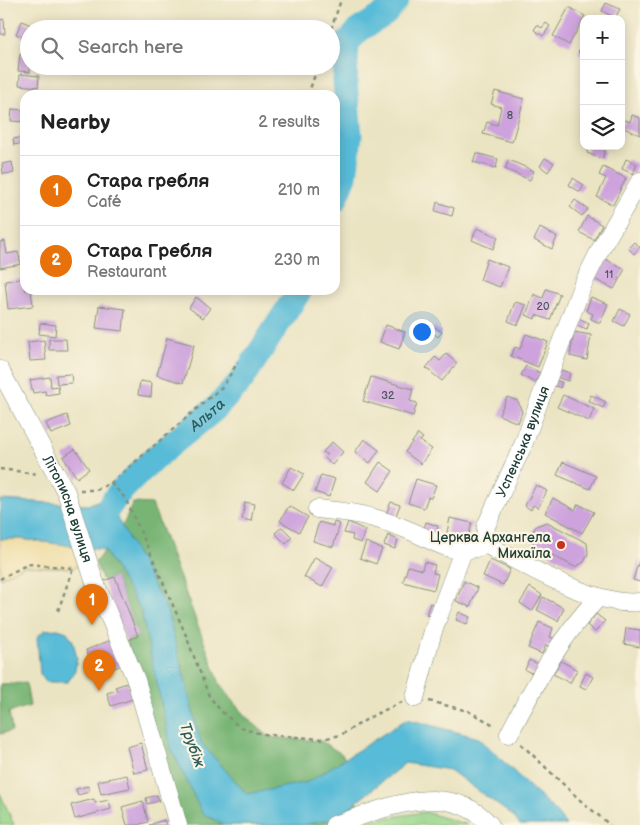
<!DOCTYPE html>
<meta charset="utf-8">
<style>
:root{--surface:#fff;--page:#f6f6f6;--text:#222;--muted:#767676;--line:#e0e0e0;--accent:#b45309}
body{margin:0;font-family:"Balsamiq Sans",sans-serif;background:var(--page);color:var(--text)}
.controls{position:absolute;right:15px;top:15px;display:grid;overflow:hidden;border-radius:10px;box-shadow:0 2px 12px #0003}
.controls button{width:45px;height:45px;display:grid;place-items:center;padding:0;border:0;border-bottom:1px solid var(--line);background:var(--surface);color:var(--text);font:25px sans-serif}
.you{position:absolute;left:421px;top:331px;width:18px;height:18px;margin:-12px;border:4px solid #fff;border-radius:50%;background:#1a73e8;box-shadow:0 0 0 8px #1a73e833}
.badge{display:grid;place-items:center;width:32px;height:32px;border-radius:50%;background:var(--accent);color:#fff;font-size:16px;font-weight:700}
.pin{position:absolute;translate:-50% -41px;filter:drop-shadow(0 1px 2px #0008)}
.pin::after{content:'';position:absolute;top:26px;width:18px;height:15px;background:inherit;clip-path:polygon(0 0,100% 0,50% 100%)}
.list{margin:0;padding:0;list-style:none}
h2{display:flex;justify-content:space-between;align-items:center;height:65px;margin:0;padding:0 20px;font-size:21px}
h2 small{font-size:16px;font-weight:400;color:var(--muted)}
.list li{display:grid;grid-template-columns:32px 1fr auto;gap:15px;align-items:center;box-sizing:border-box;height:70px;padding:0 20px;border-top:1px solid var(--line)}
.list b{display:block;font-size:19px;white-space:nowrap}
.list p{margin:0;font-size:16px;white-space:nowrap;color:var(--muted)}
.list em{font-size:16px;font-style:normal;color:var(--muted)}
.icon{flex:none;width:28px;height:28px;fill:none;stroke:currentColor;stroke-width:2;stroke-linecap:round;stroke-linejoin:round}
.map{position:relative;flex:none;width:640px;height:825px;overflow:hidden}
.search{position:absolute;background:var(--surface);box-shadow:0 2px 12px #0003;left:20px;top:20px;width:320px;height:55px;display:flex;align-items:center;gap:12px;box-sizing:border-box;padding:0 18px;border-radius:28px;color:var(--muted);font-size:19px}
.panel{position:absolute;background:var(--surface);box-shadow:0 2px 12px #0003;left:20px;top:90px;width:320px;height:205px;border-radius:15px}
.map>svg:first-child{display:block}
</style>
<div class="map">
<svg width="640" height="825" viewBox="0 0 640 825">
<rect width="100%" height="100%" fill="#fcf5e5"/>
<filter id="ink" filterUnits="userSpaceOnUse"><feTurbulence type="fractalNoise" baseFrequency=".02" numOctaves="2"/><feDisplacementMap in="SourceGraphic" scale="10" xChannelSelector="R" yChannelSelector="G"/><feConvolveMatrix kernelMatrix="1 2 1 2 8 2 1 2 1" color-interpolation-filters="sRGB"/></filter>
<filter id="wash" filterUnits="userSpaceOnUse"><feTurbulence type="fractalNoise" baseFrequency=".0096" numOctaves="4" result="noise"/><feDisplacementMap in="SourceGraphic" scale="20" xChannelSelector="R" yChannelSelector="G"/><feGaussianBlur stdDeviation="1.12" result="paint"/><feColorMatrix in="noise" values="0 0 0 0 0 0 0 0 0 0 0 0 0 0 0 0 0 1.4 0 .05"/><feComposite in="paint" operator="in"/></filter>
<g filter="url(#wash)">
<rect width="100%" height="100%" fill="#ebe4c3"/>
<!-- green -->
<g fill="#95d389" stroke="#5a885e">
<path d="M 0,793 L 14,825 L 0,825 Z"/>
<path d="M 425,812 L 468,825 L 335,825 Z"/>
</g>
<!-- forest -->
<g fill="#78b575" stroke="#4c7954">
<path d="M 133,503 L 152,504 L 220,684 L 245,716 L 269,737 L 321,741 L 343,755 L 359,807 L 331,822 L 320,825 L 182,825 L 126,641 L 138,636 L 115,577 L 103,581 L 95,563 L 124,523 Z"/>
<path d="M 26,683 L 30,706 L 9,712 L 12,731 L 0,734 L 0,684 Z"/>
</g>
<!-- sand -->
<path fill="#eeda9e" stroke="#868c69" d="M 0,539 L 21,539 L 75,546 L 88,562 L 73,568 L 24,566 L 0,578 Z"/>
<!-- water -->
<g fill="#59bbd7" stroke="#3c7c86">
<path d="M 114,493 L 118,500 L 114,512 L 167,610 L 201,743 L 247,794 L 308,782 L 407,719 L 479,738 L 555,811 L 566,825 L 520,825 L 513,816 L 450,770 L 405,763 L 337,818 L 303,825 L 224,825 L 202,813 L 171,748 L 141,611 L 104,550 L 21,539 L 0,539 L 0,500 L 88,505 Z"/>
<path d="M 58,629 L 67,632 L 73,641 L 77,659 L 75,670 L 68,682 L 46,682 L 40,674 L 37,637 L 45,630 Z"/>
</g>
<g fill="none" stroke-linecap="round" stroke-linejoin="round">
<!-- river -->
<g stroke="#59bbd7" stroke-width="25">
<path d="M 335,200 L 345,176 L 350,135 L 345,82 L 347,43 L 359,30 L 385,14 L 397,0"/>
<path id="s1" d="M 97,524 L 118,494 L 150,462 L 216,408 L 241,381 L 300,290"/>
</g>
</g>
<g id="blocks">
<!-- building -->
<g fill="#cda2dd">
<path d="M 606,3 L 620,9 L 615,18 L 602,11 Z"/>
<path d="M 569,7 L 585,16 L 569,45 L 553,36 Z"/>
<path d="M 4,19 L 5,34 L 0,34 L 0,20 Z"/>
<path d="M 22,21 L 39,29 L 29,29 L 29,39 L 16,34 Z"/>
<path d="M 546,23 L 550,26 L 543,36 L 534,30 L 537,25 L 542,28 Z"/>
<path d="M 584,46 L 584,57 L 578,52 Z"/>
<path d="M 20,54 L 29,55 L 30,72 L 18,71 Z"/>
<path d="M 20,74 L 39,76 L 38,87 L 19,85 Z"/>
<path d="M 495,91 L 524,99 L 512,142 L 483,134 L 487,122 L 497,125 L 501,107 L 491,104 Z"/>
<path d="M 12,109 L 25,110 L 25,122 L 11,121 Z"/>
<path d="M 632,115 L 640,118 L 640,135 L 621,127 L 625,120 L 630,122 Z"/>
<path d="M 25,137 L 25,143 L 14,145 L 13,139 Z"/>
<path d="M 589,146 L 595,146 L 605,150 L 602,159 L 587,153 Z"/>
<path d="M 476,153 L 498,159 L 496,168 L 473,162 Z"/>
<path d="M 545,158 L 554,163 L 548,172 L 540,166 Z"/>
<path d="M 626,159 L 637,164 L 633,174 L 622,169 Z"/>
<path d="M 509,160 L 534,171 L 530,180 L 505,169 Z"/>
<path d="M 12,162 L 14,173 L 3,174 L 2,164 Z"/>
<path d="M 603,167 L 626,178 L 613,205 L 597,197 L 606,178 L 599,175 Z"/>
<path d="M 573,178 L 584,185 L 580,192 L 569,185 Z"/>
<path d="M 575,200 L 588,209 L 582,216 L 570,207 Z"/>
<path d="M 437,202 L 454,208 L 452,216 L 435,211 Z"/>
<path d="M 587,216 L 602,225 L 594,240 L 579,232 Z"/>
<path d="M 477,228 L 498,237 L 493,249 L 472,240 Z"/>
<path d="M 540,228 L 557,237 L 552,249 L 534,240 Z"/>
<path d="M 5,241 L 7,254 L 18,252 L 21,264 L 0,268 L 0,242 Z"/>
<path d="M 634,242 L 640,247 L 634,254 L 628,248 Z"/>
<path d="M 487,259 L 508,267 L 500,287 L 480,280 Z"/>
<path d="M 605,259 L 625,269 L 614,289 L 594,279 Z"/>
<path d="M 25,278 L 25,290 L 31,290 L 33,306 L 8,309 L 5,281 Z"/>
<path d="M 546,289 L 560,294 L 550,320 L 536,315 L 535,319 L 526,315 L 534,294 L 543,298 Z"/>
<path d="M 196,297 L 210,308 L 203,318 L 189,308 Z"/>
<path d="M 591,297 L 608,304 L 600,323 L 591,319 L 593,314 L 586,311 Z"/>
<path d="M 515,302 L 526,305 L 518,325 L 508,321 Z"/>
<path d="M 99,306 L 125,309 L 123,331 L 96,328 Z"/>
<path d="M 620,309 L 630,314 L 624,326 L 614,321 Z"/>
<path d="M 576,317 L 589,323 L 587,329 L 573,324 Z"/>
<path d="M 40,323 L 56,325 L 55,336 L 39,334 Z"/>
<path d="M 386,325 L 405,332 L 399,349 L 380,342 Z"/>
<path d="M 434,327 L 442,332 L 438,337 L 431,331 Z"/>
<path d="M 574,332 L 591,335 L 587,360 L 570,356 Z"/>
<path d="M 526,334 L 548,342 L 538,367 L 511,356 L 515,347 L 520,349 Z"/>
<path d="M 167,338 L 194,345 L 183,383 L 157,375 Z"/>
<path d="M 49,339 L 66,339 L 67,350 L 49,350 Z"/>
<path d="M 44,340 L 46,360 L 30,361 L 28,342 Z"/>
<path d="M 446,354 L 457,363 L 442,381 L 426,368 L 435,357 L 440,361 Z"/>
<path d="M 526,366 L 540,373 L 535,383 L 521,375 Z"/>
<path d="M 558,369 L 570,373 L 568,381 L 556,377 Z"/>
<path d="M 71,374 L 72,383 L 57,384 L 56,375 Z"/>
<path d="M 50,377 L 51,387 L 58,386 L 59,393 L 46,395 L 45,391 L 33,393 L 30,380 Z"/>
<path d="M 371,377 L 413,389 L 410,401 L 417,403 L 413,416 L 363,401 Z"/>
<path d="M 554,380 L 562,382 L 560,388 L 553,385 Z"/>
<path d="M 140,381 L 152,383 L 151,397 L 138,395 Z"/>
<path d="M 563,395 L 594,409 L 589,421 L 557,407 Z"/>
<path d="M 591,395 L 606,402 L 603,408 L 588,401 Z"/>
<path d="M 507,397 L 518,401 L 522,412 L 518,423 L 499,415 Z"/>
<path d="M 67,415 L 71,426 L 51,434 L 46,423 Z"/>
<path d="M 418,434 L 423,438 L 420,441 L 432,449 L 421,464 L 405,452 Z"/>
<path d="M 364,439 L 379,450 L 370,463 L 355,452 Z"/>
<path d="M 332,442 L 343,452 L 332,465 L 325,458 L 327,455 L 323,452 Z"/>
<path d="M 75,449 L 89,469 L 77,478 L 63,457 Z"/>
<path d="M 380,462 L 393,471 L 380,491 L 367,482 Z"/>
<path d="M 563,462 L 596,476 L 590,489 L 557,475 Z"/>
<path d="M 291,467 L 304,474 L 294,490 L 282,483 Z"/>
<path d="M 321,475 L 335,479 L 329,497 L 315,492 Z"/>
<path d="M 416,479 L 436,485 L 431,498 L 428,497 L 424,508 L 408,503 Z"/>
<path d="M 536,485 L 547,491 L 538,508 L 533,505 L 531,510 L 525,506 Z"/>
<path d="M 553,498 L 575,510 L 578,504 L 594,512 L 582,533 L 545,513 Z"/>
<path d="M 245,502 L 254,504 L 251,521 L 242,519 Z"/>
<path d="M 391,502 L 400,505 L 395,518 L 386,514 Z"/>
<path d="M 289,506 L 308,517 L 299,532 L 280,521 Z"/>
<path d="M 450,518 L 472,523 L 467,542 L 446,537 Z"/>
<path d="M 319,522 L 333,526 L 334,522 L 340,524 L 333,547 L 313,541 Z"/>
<path d="M 348,522 L 365,530 L 361,543 L 352,540 L 353,535 L 344,533 Z"/>
<path d="M 426,522 L 438,526 L 435,536 L 423,532 Z"/>
<path d="M 547,522 L 587,543 L 588,554 L 584,562 L 575,567 L 534,546 L 531,534 L 536,526 Z"/>
<path d="M 282,527 L 292,537 L 286,544 L 275,533 Z"/>
<path d="M 388,535 L 398,540 L 395,549 L 384,545 Z"/>
<path d="M 366,542 L 382,549 L 376,564 L 360,558 Z"/>
<path d="M 315,557 L 333,567 L 322,587 L 304,577 Z"/>
<path d="M 640,557 L 640,582 L 633,580 Z"/>
<path d="M 490,560 L 510,569 L 503,585 L 483,576 Z"/>
<path d="M 424,562 L 435,565 L 433,573 L 438,574 L 434,590 L 403,582 L 408,566 L 422,570 Z"/>
<path d="M 115,577 L 138,636 L 126,641 L 103,581 Z"/>
<path d="M 464,581 L 478,588 L 470,607 L 456,601 Z"/>
<path d="M 530,587 L 542,595 L 532,611 L 520,603 Z"/>
<path d="M 543,597 L 564,608 L 558,621 L 537,610 Z"/>
<path d="M 430,603 L 438,605 L 435,617 L 426,615 Z"/>
<path d="M 459,612 L 470,617 L 467,624 L 456,620 Z"/>
<path d="M 596,614 L 605,621 L 595,632 L 587,625 Z"/>
<path d="M 539,622 L 553,628 L 550,637 L 556,639 L 553,648 L 546,645 L 542,654 L 528,648 Z"/>
<path d="M 626,628 L 640,630 L 640,647 L 624,644 Z"/>
<path d="M 111,640 L 122,665 L 96,676 L 86,650 Z"/>
<path d="M 529,660 L 541,665 L 536,675 L 525,670 Z"/>
<path d="M 561,661 L 577,670 L 570,683 L 553,674 Z"/>
<path d="M 586,673 L 593,677 L 586,689 L 580,686 Z"/>
<path d="M 127,683 L 133,699 L 111,706 L 107,693 L 117,690 L 115,687 Z"/>
<path d="M 141,743 L 148,770 L 134,773 L 127,747 Z"/>
<path d="M 127,775 L 130,788 L 101,794 L 98,781 Z"/>
<path d="M 88,786 L 89,792 L 78,795 L 76,789 Z"/>
<path d="M 157,795 L 159,801 L 147,804 L 146,798 Z"/>
<path d="M 94,799 L 95,803 L 109,800 L 111,809 L 75,819 L 71,805 Z"/>
<path d="M 143,801 L 148,822 L 137,825 L 127,825 L 122,807 Z"/>
<path d="M 164,820 L 166,825 L 149,825 Z"/>
</g>
</g>
</g>
<g filter="url(#ink)">
<use href="#blocks" fill-opacity="0" stroke="#85907c" stroke-width="1"/>
<g fill="none" stroke-linecap="round" stroke-linejoin="round">
<!-- minor casing -->
<g stroke="#85907c" stroke-width="19">
<g id="minor">
<path id="s2" d="M 0,370 L 66,492 L 94,580 L 136,680 L 178,825"/>
<path id="s3" d="M 317,509 C 334,511 353,512 370,517 C 385,521 399,526 413,532 C 439,543 457,559 485,544 L 486,526 L 523,445 L 582,286 L 600,250 L 640,181"/>
<path d="M 485,544 C 524,564 597,608 640,602"/>
<path d="M 415,698 L 433,631 L 463,551"/>
<path d="M 509,734 C 535,685 560,636 599,597"/>
<path d="M 334,825 C 384,809 448,778 490,825"/>
</g>
</g>
<!-- path -->
<g stroke="#85907c" stroke-width="2.5" stroke-dasharray="4 4" stroke-linecap="butt">
<path d="M 331,29 L 341,0"/>
<path d="M 308,95 L 318,66"/>
<path d="M 0,469 L 38,474"/>
<path d="M 111,483 L 125,498 L 149,550 L 185,633 L 209,696 L 221,711 L 237,725 L 253,732 L 270,735 L 322,739 L 341,735 L 374,715 L 402,702"/>
<path d="M 80,490 L 96,490 L 111,483 L 223,386 L 238,362"/>
<path d="M 0,579 L 28,564 L 74,568"/>
<path d="M 58,611 L 73,568"/>
<path d="M 429,701 L 468,711 L 496,726"/>
<path d="M 521,744 L 580,800 L 610,825"/>
</g>
<!-- minor -->
<use href="#minor" stroke="#fff" stroke-width="18"/>
</g>
</g>
<!-- markers -->
<circle fill="#c8321e" stroke="#fcf5e5" stroke-width="2" cx="561" cy="545" r="5"/>
<g text-anchor="middle" dominant-baseline="central" stroke-width="4.5" stroke-linejoin="round" paint-order="stroke">
<!-- number labels -->
<g font-size="11" fill="#4a565e">
<text x="510" y="115">8</text>
<text x="609" y="274">11</text>
<text x="543" y="306">20</text>
<text x="388" y="395">32</text>
</g>
<!-- street labels -->
<g font-size="14" fill="#1f3d34" stroke="#fcf5e5">
<text stroke="none"><textPath href="#s3" startOffset="286">Успенська вулиця</textPath></text>
<text stroke="none"><textPath href="#s2" startOffset="155">Літописна вулиця</textPath></text>
</g>
<!-- poi labels -->
<g font-size="14" fill="#1f3d34" stroke="#fcf5e5" text-anchor="end">
<text x="551" y="537">Церква Архангела<tspan x="551" dy="16">Михаїла</tspan></text>
</g>
<!-- water labels -->
<g font-size="15" font-style="italic" fill="#2e5c5d" stroke="#fcf5e5">
<text stroke="none"><textPath href="#s1" startOffset="156">Альта</textPath></text>
<text transform="translate(192 745) rotate(70)">Трубіж</text>
</g>
</g>
</svg>
<div class="controls">
<button>+</button>
<button>−</button>
<button><svg class="icon" aria-label="layers" viewBox="0 0 24 24"><path d="M12 4l9 5-9 5-9-5zM3 14l9 5 9-5"/></svg></button>
</div>
<div class="you"></div>
<div class="pin badge" style="left:92px;top:625px;background:#e8710a">1</div>
<div class="pin badge" style="left:99px;top:691px;background:#e8710a">2</div>
<div class="search"><svg class="icon" aria-label="search" viewBox="0 0 24 24"><circle cx="10" cy="10" r="6"/><path d="M15 15l6 6"/></svg>Search here</div>
<section class="panel">
<h2>Nearby<small>2 results</small></h2>
<ul class="list">
<li><span class="badge" style="background:#e8710a">1</span><div><b>Стара гребля</b><p>Café</p></div><em>210 m</em></li>
<li><span class="badge" style="background:#e8710a">2</span><div><b>Стара Гребля</b><p>Restaurant</p></div><em>230 m</em></li>
</ul>
</section>
</div>
